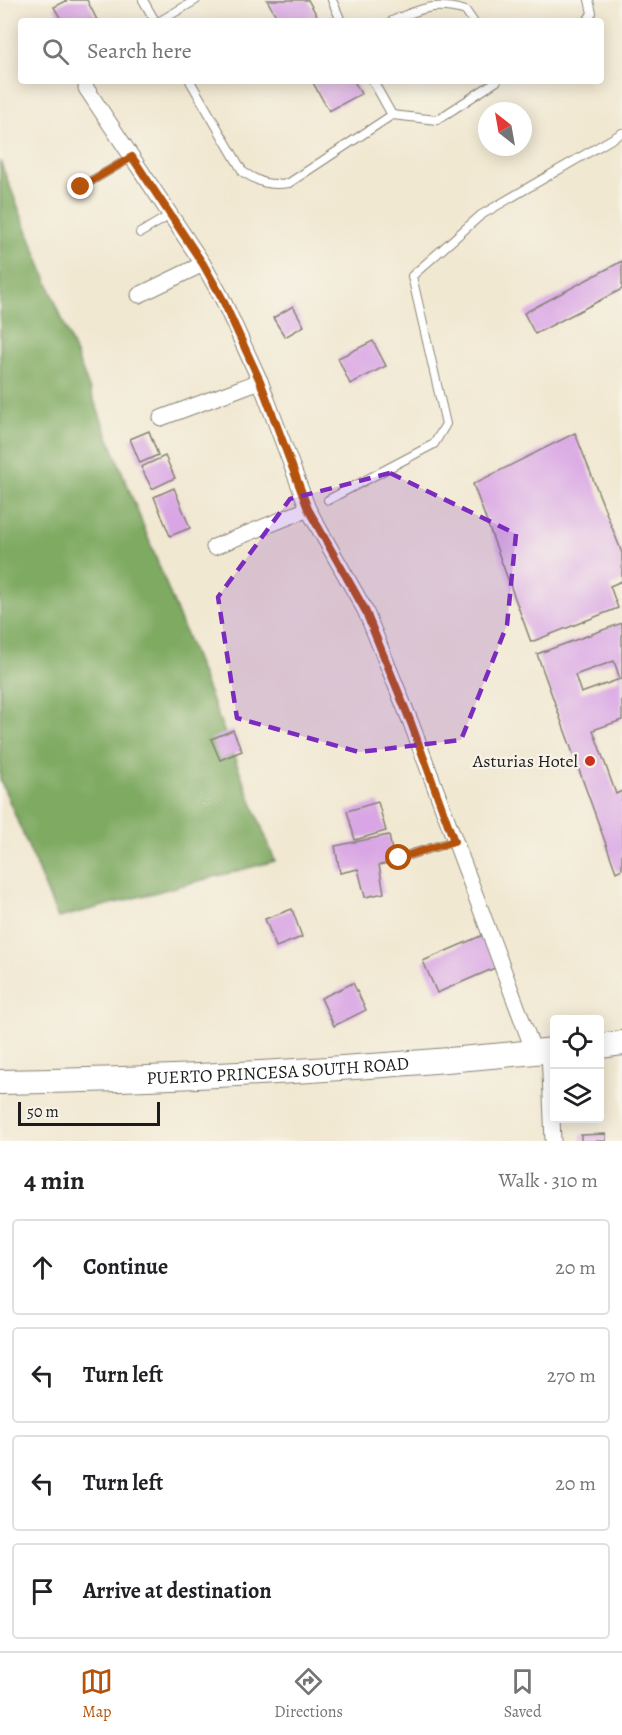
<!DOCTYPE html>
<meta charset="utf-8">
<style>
:root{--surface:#fff;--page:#f6f6f6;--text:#202124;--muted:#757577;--line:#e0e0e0;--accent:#b45309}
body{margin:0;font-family:Alegreya,serif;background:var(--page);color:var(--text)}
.controls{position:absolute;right:18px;bottom:18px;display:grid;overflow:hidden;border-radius:6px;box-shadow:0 3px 15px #0003}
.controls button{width:54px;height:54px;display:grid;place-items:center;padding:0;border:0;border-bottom:2px solid var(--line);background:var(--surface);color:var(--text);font:30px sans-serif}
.compass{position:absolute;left:478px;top:102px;width:54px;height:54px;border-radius:50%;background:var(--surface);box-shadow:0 3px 15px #0003;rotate:329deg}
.scale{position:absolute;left:18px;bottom:15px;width:142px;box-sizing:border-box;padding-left:6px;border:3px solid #1c1c1c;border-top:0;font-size:16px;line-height:21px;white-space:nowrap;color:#1c1c1c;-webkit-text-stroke:4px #f7f3e8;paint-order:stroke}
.stop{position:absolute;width:18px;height:18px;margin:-14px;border:4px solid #b45309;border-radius:50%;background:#fff}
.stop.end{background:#b45309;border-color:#fff;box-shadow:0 2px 6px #0008}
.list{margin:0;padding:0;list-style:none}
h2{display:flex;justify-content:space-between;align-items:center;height:78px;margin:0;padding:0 24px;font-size:26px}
h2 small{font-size:20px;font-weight:400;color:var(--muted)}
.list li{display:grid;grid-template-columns:39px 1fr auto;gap:18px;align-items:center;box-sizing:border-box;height:96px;margin:0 12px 12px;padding:0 12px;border:2px solid var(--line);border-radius:6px}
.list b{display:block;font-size:22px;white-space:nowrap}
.list em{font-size:20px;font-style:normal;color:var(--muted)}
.icon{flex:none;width:33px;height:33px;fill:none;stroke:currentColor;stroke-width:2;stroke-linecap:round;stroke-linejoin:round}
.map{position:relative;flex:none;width:622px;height:1141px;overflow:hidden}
.search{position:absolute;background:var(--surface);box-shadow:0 3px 15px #0003;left:18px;right:18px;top:18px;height:66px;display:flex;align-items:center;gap:15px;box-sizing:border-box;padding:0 21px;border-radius:6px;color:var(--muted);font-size:22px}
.sheet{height:510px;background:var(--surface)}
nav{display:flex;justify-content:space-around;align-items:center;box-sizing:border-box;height:84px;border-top:2px solid var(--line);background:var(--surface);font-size:16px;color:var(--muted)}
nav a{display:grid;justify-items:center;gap:3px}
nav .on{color:var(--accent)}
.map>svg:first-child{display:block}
</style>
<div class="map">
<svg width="622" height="1141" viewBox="0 0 622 1141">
<rect width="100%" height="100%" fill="#f7f3e8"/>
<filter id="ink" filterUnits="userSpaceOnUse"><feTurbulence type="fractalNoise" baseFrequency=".0167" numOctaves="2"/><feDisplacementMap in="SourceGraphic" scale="12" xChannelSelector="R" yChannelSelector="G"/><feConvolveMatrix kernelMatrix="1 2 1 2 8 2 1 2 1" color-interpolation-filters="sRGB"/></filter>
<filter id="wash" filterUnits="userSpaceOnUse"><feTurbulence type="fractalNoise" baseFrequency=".008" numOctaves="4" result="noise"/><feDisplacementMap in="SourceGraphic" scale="24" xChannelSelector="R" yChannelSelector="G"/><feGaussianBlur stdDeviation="1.35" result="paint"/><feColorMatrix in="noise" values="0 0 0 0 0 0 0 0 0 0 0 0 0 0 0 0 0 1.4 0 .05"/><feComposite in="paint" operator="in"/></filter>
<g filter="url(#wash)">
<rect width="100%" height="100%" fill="#f1e8d1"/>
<!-- forest -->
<path fill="#7faa62" stroke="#4e633f" stroke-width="1.5" d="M 0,161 L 275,861 L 58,918 L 0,779 Z"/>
<g id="blocks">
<!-- building -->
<g fill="#d9a5e5" fill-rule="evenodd">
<path d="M 68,0 L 87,0 L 97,20 L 62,21 L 54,7 Z"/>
<path d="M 267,0 L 308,0 L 320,21 L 279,21 Z"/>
<path d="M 312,81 L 354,81 L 361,94 L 329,111 Z"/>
<path d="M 622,261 L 622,289 L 535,334 L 524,313 Z"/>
<path d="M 293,306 L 304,326 L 285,337 L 273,318 Z"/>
<path d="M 373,341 L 386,366 L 350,384 L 338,358 Z"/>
<path d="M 149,431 L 158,455 L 140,463 L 130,439 Z"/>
<path d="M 575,433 L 622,553 L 622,581 L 610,586 L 618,608 L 531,642 L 473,484 Z"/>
<path d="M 165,456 L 175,478 L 152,489 L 141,467 Z"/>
<path d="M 174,488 L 190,528 L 170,536 L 154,497 Z"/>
<path d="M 622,623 L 622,720 L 593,730 L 616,794 L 622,791 L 622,869 L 616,872 L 537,654 ZM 614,661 L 620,679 L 581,693 L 575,675 Z"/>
<path d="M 233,730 L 242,751 L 220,760 L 211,739 Z"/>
<path d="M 378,802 L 386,831 L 355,840 L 347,811 Z"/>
<path d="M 389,835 L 394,862 L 379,865 L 384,893 L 365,897 L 358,869 L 340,873 L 335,846 Z"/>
<path d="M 292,909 L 302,937 L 276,947 L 265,919 Z"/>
<path d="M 483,935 L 497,967 L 437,993 L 423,961 Z"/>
<path d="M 353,983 L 366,1010 L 334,1026 L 321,998 Z"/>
<path d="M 606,1134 L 606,1141 L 581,1141 L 581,1135 Z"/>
</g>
</g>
</g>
<g filter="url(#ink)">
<use href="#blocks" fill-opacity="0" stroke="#868276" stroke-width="1.5"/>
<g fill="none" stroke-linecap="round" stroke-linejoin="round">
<!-- service casing -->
<g stroke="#868276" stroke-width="10">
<g id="service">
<path d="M 143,0 L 155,21"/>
<path d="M 332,0 L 341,21"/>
<path d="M 160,21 L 196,0"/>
<path d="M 392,21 C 421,8 435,2 466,11 L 473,21"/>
<path d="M 587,21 L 592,13 L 589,0"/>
<path d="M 190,81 L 243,172 C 261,183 268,186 289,183 L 392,115 L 437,120 L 497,81"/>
<path d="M 373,81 L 392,115"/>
<path d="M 81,187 L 132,157"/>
<path d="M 140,233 L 170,215"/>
<path d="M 328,500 L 434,444 L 446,424 L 412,276 L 481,215 L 622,133"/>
<path d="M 399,858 L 454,841"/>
</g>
</g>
<!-- minor casing -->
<g stroke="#868276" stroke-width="17">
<g id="minor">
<path d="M 86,88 L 203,264 L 222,298 L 260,381 L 308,509 L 365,610 L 375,634 L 411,723 L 534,1052"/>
<path d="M 139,295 L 203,264"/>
<path d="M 161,418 L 260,381"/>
<path d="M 214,547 L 308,509"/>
<path d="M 549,1051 L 553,1141"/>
</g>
</g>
<!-- primary casing -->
<g stroke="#868276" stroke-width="26">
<g id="primary">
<path d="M 600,1046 L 622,1043"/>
<path id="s1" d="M 0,1082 C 185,1079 370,1069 554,1050"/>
</g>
</g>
<!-- service -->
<use href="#service" stroke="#fff" stroke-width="8"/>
<!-- minor -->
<use href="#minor" stroke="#fff" stroke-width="15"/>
<!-- primary -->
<use href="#primary" stroke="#fff" stroke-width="24"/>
</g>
</g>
<g fill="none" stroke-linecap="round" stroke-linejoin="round" filter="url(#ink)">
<!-- route -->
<path stroke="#b45309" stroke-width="8" d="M 81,187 L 132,157 L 203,264 L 222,298 L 260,381 L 308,509 L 365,610 L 411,723 L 454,841 L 399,858"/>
</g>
<!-- marked area -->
<path fill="#7b2cbf" fill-opacity="0.2" stroke="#7b2cbf" stroke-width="4.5" stroke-dasharray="12 8" stroke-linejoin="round" d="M 390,473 L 516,534 L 507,625 L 461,740 L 359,752 L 237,718 L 218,597 L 290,499 Z"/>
<!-- markers -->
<circle fill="#c8321e" stroke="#f7f3e8" stroke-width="2" cx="590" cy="761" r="6"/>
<g text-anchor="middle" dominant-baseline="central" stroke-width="4.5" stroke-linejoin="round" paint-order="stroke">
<!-- poi labels -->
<g font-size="18" fill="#1c1c1c" stroke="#f7f3e8" text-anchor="end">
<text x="578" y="761">Asturias Hotel</text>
</g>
<!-- street labels -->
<g font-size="18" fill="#1c1c1c" stroke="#f7f3e8">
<text stroke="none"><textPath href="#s1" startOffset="278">PUERTO PRINCESA SOUTH ROAD</textPath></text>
</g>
</g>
</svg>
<div class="controls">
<button><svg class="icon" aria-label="locate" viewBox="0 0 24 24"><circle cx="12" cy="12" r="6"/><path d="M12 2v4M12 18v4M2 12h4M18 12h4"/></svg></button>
<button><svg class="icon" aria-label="layers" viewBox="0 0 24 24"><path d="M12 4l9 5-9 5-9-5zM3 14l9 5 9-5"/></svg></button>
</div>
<svg class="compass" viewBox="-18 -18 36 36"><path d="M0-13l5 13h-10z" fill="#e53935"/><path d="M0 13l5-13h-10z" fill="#757577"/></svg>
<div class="scale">50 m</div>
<div class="stop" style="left:399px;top:858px"></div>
<div class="stop end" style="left:81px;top:187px"></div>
<div class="search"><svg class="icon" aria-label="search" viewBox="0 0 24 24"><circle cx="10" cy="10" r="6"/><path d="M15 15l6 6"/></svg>Search here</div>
</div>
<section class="sheet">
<h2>4 min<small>Walk · 310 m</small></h2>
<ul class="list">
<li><svg class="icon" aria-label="ahead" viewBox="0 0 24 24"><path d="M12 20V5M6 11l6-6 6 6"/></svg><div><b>Continue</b></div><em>20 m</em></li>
<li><svg class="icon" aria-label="left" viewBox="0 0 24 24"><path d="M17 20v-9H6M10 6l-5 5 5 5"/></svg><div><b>Turn left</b></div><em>270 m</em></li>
<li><svg class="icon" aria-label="left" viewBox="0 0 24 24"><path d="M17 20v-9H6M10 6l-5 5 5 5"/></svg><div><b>Turn left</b></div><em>20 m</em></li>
<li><svg class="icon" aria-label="arrive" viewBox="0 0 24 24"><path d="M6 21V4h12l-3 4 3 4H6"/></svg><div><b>Arrive at destination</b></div></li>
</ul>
</section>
<nav>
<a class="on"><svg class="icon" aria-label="map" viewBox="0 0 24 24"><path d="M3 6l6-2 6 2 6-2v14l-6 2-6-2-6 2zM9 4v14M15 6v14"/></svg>Map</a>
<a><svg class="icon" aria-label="directions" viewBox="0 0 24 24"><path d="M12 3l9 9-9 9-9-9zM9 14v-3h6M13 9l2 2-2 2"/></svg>Directions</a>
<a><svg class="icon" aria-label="saved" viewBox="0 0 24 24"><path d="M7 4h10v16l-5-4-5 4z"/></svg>Saved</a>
</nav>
